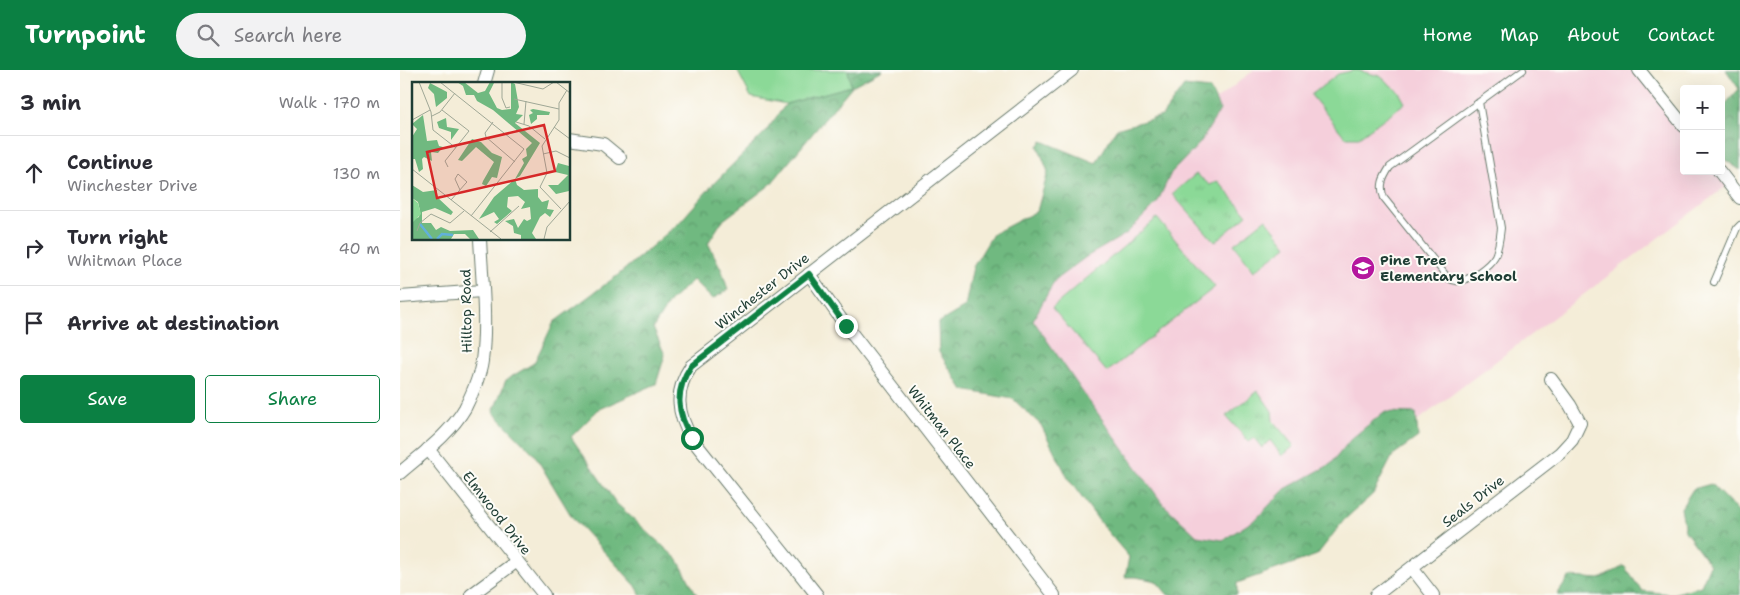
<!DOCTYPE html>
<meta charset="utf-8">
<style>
:root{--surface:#fff;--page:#f2f2f3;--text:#2b2b33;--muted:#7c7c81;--line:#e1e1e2;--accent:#0b8043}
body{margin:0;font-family:"Shantell Sans",sans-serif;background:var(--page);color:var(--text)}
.controls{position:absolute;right:15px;top:15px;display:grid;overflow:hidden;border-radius:5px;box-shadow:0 5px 20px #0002}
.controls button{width:45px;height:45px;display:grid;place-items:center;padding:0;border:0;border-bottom:1px solid var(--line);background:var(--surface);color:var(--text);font:25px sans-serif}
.stop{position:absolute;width:15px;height:15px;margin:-11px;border:4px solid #0b8043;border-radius:50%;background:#fff}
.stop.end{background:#0b8043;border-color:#fff;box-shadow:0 1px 5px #0008}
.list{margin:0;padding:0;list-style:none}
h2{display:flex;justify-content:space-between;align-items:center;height:65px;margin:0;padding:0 20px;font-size:21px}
h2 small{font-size:16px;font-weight:400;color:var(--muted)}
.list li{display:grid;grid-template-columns:32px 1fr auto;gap:15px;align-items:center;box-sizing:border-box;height:75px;padding:0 20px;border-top:1px solid var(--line)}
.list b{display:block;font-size:19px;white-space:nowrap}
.list p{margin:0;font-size:16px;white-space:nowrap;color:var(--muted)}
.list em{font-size:16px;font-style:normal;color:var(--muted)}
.actions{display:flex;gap:10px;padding:15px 20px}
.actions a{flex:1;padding:11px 0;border:1px solid var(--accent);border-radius:5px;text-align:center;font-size:18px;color:var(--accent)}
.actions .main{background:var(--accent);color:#fff}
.icon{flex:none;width:28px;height:28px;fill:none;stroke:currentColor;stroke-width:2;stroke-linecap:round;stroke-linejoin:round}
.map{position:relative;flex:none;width:1340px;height:525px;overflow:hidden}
header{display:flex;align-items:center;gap:30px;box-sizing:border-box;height:70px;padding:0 25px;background:var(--accent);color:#fff}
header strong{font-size:24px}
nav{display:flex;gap:28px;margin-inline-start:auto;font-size:18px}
.search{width:350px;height:45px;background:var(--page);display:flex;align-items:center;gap:12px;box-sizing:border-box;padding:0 18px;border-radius:28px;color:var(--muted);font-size:19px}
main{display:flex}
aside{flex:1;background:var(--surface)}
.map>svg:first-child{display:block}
</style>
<header>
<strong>Turnpoint</strong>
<div class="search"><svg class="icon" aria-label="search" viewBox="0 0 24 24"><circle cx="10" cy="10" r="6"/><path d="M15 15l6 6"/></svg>Search here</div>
<nav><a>Home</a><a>Map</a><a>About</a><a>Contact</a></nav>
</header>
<main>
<aside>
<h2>3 min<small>Walk · 170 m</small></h2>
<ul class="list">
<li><svg class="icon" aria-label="ahead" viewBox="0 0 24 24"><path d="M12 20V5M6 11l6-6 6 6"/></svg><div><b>Continue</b><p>Winchester Drive</p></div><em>130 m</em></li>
<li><svg class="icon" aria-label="right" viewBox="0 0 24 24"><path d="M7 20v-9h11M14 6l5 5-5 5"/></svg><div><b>Turn right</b><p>Whitman Place</p></div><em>40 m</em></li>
<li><svg class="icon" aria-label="arrive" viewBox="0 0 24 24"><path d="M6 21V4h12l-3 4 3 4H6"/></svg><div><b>Arrive at destination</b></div></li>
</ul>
<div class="actions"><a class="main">Save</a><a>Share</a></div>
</aside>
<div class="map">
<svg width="1340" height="525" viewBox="0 0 1340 525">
<defs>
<pattern id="forest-crowns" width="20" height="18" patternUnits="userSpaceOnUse" patternTransform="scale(1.25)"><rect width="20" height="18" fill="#70b980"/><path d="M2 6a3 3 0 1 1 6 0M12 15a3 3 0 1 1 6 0" fill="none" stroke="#5b986a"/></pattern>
<pattern id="park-tufts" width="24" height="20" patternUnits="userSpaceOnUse" patternTransform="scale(1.25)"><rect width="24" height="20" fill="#8bd997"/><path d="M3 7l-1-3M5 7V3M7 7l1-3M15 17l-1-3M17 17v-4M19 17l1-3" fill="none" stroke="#78bb83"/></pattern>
</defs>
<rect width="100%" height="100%" fill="#fdfcf7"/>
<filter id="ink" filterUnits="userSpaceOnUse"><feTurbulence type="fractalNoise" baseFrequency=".02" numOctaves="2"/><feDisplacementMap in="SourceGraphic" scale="10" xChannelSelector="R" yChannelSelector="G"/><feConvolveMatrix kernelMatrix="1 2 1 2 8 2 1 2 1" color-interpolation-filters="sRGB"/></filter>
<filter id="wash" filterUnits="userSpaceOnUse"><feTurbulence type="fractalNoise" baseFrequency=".0096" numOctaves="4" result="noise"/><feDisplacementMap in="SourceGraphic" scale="20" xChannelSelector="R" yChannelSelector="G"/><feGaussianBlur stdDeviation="1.12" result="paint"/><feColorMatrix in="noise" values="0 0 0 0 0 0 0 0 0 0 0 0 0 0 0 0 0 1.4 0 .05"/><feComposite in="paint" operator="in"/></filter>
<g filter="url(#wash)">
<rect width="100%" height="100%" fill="#f4edd8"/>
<!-- built -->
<path fill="#f5cfdb" d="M 854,0 L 1239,0 L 1284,56 L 1284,101 L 1319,101 L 1329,114 L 808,510 L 573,221 Z"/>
<!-- grass -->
<g fill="#8bd997" stroke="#558b66">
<path d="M 337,0 L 448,0 L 452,16 L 386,34 L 351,27 Z"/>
<path d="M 956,0 L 980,6 L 999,22 L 1005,33 L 959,67 L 945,67 L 911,25 L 938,4 Z"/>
<path d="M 757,148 L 815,217 L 707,302 L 652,238 Z"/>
<path d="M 866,149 L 887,176 L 854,201 L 834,174 Z"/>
</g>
<!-- forest -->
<g fill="url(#forest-crowns)" stroke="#487b5a">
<path d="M 448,0 L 482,0 L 452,16 L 370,115 L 322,151 L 308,173 L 322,201 L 328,220 L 312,229 L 293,210 L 270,231 L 253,258 L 265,285 L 256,314 L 199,339 L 171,367 L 216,433 L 278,490 L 297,525 L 241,525 L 236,516 L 172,447 L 134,384 L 93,342 L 106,310 L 134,293 L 154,252 L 218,205 L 279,153 L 316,111 L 366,61 L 386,34 L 451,16 Z"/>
<path d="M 1326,0 L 1340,0 L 1340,100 L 1324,89 L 1321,83 L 1321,39 L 1339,19 Z"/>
<path d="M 784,16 L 810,19 L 820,40 L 800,73 L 771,103 L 757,133 L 726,164 L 686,187 L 655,210 L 633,250 L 686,327 L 763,434 L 797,466 L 823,470 L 856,449 L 885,419 L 931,394 L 951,369 L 984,342 L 1016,343 L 1018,367 L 993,385 L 973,424 L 944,450 L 917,485 L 837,513 L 837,525 L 768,525 L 756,511 L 736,507 L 725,507 L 729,487 L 702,455 L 669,410 L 641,355 L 613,329 L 563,320 L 539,282 L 538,253 L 565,237 L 573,197 L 593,164 L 637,141 L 648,102 L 638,76 L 642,71 L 696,93 L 716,59 L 762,46 Z"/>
<path d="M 1311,414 L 1340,444 L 1340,525 L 1157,525 L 1169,507 L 1200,509 L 1224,496 L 1242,521 L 1272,524 L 1301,516 L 1310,495 L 1285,461 L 1281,438 L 1293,419 Z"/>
</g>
<!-- park -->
<g fill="url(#park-tufts)" stroke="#558b66">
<path d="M 796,104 L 810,115 L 818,111 L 847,145 L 815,172 L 772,124 Z"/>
<path d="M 858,321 L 872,341 L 873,351 L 894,376 L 882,386 L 870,370 L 862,378 L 854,368 L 849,372 L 826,346 Z"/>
</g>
</g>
<g filter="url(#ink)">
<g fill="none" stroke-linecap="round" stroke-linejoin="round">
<!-- lane casing -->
<g stroke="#6a7b6d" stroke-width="8">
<g id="lane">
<path d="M 1079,32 L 1101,158 C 1100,167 1099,177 1095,186 C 1090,195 1067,213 1056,211 C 1053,211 1050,209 1048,208 L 984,128 C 979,115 983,108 990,97 L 1123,0"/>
<path d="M 1314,212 L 1337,158 L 1340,155"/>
</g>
</g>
<!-- street casing -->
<g stroke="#6a7b6d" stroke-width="14">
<g id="street">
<path d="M 1239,0 L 1284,56"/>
<path d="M 84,14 L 88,0"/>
<path d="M 169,69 L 203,74 L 220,88"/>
<path d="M 1319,101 L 1340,128"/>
<path d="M 409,204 L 446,256 L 654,525"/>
<path d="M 0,227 L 82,221"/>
<path d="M 28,379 L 144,525"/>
<path d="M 0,403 C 22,384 50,364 65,338 C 72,324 80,307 82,291 C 87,251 82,209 80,169"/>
<path d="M 1012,498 L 1033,525"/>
<path d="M 71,525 L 117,491"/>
<path d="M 417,525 L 292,369 C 277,344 274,321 291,296 L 672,0"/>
<path d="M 976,525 L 1160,383 L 1172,370 L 1180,353 L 1170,335 L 1151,309"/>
</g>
</g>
<!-- lane -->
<use href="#lane" stroke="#fff" stroke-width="6"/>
<!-- street -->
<use href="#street" stroke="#fff" stroke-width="12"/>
</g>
</g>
<g fill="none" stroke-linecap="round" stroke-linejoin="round" filter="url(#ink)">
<!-- route -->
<path stroke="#0b8043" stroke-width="6" d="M 292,368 C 277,344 274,321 291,296 L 400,211 L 409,204 L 446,256"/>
</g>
<!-- icons -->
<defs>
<g id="school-disc" transform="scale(1.25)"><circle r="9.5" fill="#b5179e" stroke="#fdfcf7"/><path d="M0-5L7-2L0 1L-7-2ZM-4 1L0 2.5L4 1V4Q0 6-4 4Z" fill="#fff"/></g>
</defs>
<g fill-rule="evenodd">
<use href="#school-disc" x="963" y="198"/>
</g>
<g text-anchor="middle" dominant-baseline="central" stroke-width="4" stroke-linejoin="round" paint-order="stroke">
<!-- poi labels -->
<g font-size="14" font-weight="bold" fill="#1f3d34" stroke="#fdfcf7" text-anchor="start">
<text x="980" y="190">Pine Tree<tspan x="980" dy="16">Elementary School</tspan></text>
</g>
<!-- street labels -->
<g font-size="14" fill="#1f3d34" stroke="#fdfcf7">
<text transform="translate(362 221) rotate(-38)">Winchester Drive</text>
<text transform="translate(66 241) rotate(-91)">Hilltop Road</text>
<text transform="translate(542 357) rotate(52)">Whitman Place</text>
<text transform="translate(1073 431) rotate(-38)">Seals Drive</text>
<text transform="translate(97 443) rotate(52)">Elmwood Drive</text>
</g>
</g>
<!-- overview -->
<g transform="translate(12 12)">
<rect width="158" height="158" fill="#f4edd8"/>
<path d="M 45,0 L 52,0 L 66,11 L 73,9 L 78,0 L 85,0 L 82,1 L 77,11 L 85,26 L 90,28 L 99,27 L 99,0 L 103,2 L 107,25 L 104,32 L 111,33 L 103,41 L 128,61 L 108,94 L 103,97 L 105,103 L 112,108 L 126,107 L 126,115 L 130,120 L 137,118 L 135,127 L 142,128 L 138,135 L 133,131 L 128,135 L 120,151 L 124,157 L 109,157 L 109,153 L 102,151 L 101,144 L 93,139 L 102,137 L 106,146 L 112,137 L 115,139 L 119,137 L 118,125 L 109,127 L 113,120 L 106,114 L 96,115 L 95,125 L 100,129 L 85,142 L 82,140 L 87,137 L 82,130 L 67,137 L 82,115 L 103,97 L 112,81 L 110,77 L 115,74 L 114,67 L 120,61 L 81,28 L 65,19 L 62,13 L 54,13 L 51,4 ZM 18,1 L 35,10 L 35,16 L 24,25 L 22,12 L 16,6 ZM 121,27 L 138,30 L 137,33 L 125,33 L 125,37 L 119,42 L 117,33 L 121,31 L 118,28 ZM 11,33 L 15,59 L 25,58 L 27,64 L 31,65 L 26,71 L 19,70 L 20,79 L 12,75 L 10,77 L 11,87 L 7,90 L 3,77 L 0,77 L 0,55 L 5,47 L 0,42 ZM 34,36 L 35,45 L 47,47 L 39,58 L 39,50 L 27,46 L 25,40 ZM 60,57 L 69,60 L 80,71 L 90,75 L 85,96 L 80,95 L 74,104 L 70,102 L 71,99 L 82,80 L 64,65 L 50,79 L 46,78 ZM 146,81 L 157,84 L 157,109 L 144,112 L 136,103 L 146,103 L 156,93 L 143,90 ZM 0,103 L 11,110 L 25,108 L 25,115 L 41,130 L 39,133 L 23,126 L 10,130 L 10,141 L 19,141 L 24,148 L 29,145 L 38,149 L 61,148 L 67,157 L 58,157 L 53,152 L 42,152 L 39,157 L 0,157 L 0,138 L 7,135 L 8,129 L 6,120 L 0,116 Z" fill="#70b980"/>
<path d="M 0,116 L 6,121 L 9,132 L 0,141 Z" fill="#8bd997"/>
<path fill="none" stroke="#61b1db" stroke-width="2.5" d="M 8,142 L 20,157M 25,157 L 30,152 L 41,153"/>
<path fill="none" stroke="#9fa796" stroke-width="1" d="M 7,0 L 19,30 L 21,48 L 44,66M 28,0 L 112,67 L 59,134M 90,0 L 90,16 L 94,26 L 98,25M 101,0 L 131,7 L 142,0M 144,0 L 158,11M 102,17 L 147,27M 30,28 L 57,49 L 33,79 L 36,85M 20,34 L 28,30 L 43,11M 0,38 L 18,28M 81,40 L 73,51 L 74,55 L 103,80M 104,40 L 117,44 L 133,57M 112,42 L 114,19M 142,45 L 158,57M 131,72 L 144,69 L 158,76M 0,87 L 89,157M 39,118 L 54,101 L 55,100 L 46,92 L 43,97 L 48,108M 149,127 L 128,105 L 135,91 L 130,64 L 147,38 L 147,21 L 155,8M 5,149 L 8,141 L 19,132 L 38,141 L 52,129M 78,150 L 107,124M 132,157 L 135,145 L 158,119"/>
<path fill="#d62828" fill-opacity="0.15" stroke="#d62828" stroke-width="2.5" d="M 132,43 L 143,89 L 25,116 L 15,70 Z"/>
<rect width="158" height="158" fill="none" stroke="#1f3d34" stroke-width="2.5"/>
</g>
</svg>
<div class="controls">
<button>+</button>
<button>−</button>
</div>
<div class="stop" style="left:292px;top:368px"></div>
<div class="stop end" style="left:446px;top:256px"></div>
</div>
</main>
